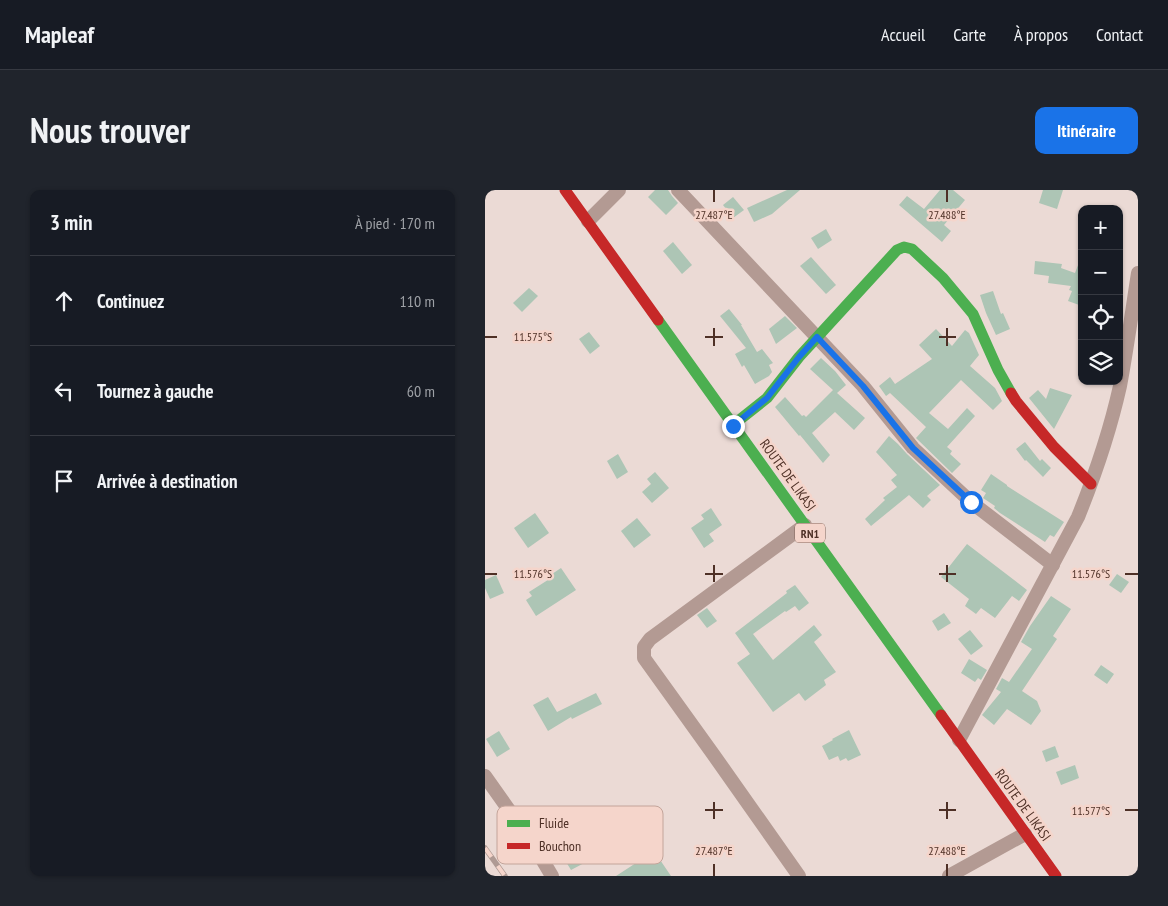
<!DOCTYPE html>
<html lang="fr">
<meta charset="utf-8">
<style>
:root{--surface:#171b24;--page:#20242c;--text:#f1f3f6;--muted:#9ea1a6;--line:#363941;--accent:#1a73e8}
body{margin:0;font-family:"PT Sans Narrow",sans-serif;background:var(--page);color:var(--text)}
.controls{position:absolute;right:15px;top:15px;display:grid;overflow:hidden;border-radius:10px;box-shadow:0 1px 4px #0004}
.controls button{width:45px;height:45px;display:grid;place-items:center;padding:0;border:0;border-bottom:1px solid var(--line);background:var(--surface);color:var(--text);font:25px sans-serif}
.stop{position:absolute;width:15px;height:15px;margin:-11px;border:4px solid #1a73e8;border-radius:50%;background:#fff}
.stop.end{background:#1a73e8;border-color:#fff;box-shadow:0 1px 5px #0008}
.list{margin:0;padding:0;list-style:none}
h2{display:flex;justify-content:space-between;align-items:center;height:65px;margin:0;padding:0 20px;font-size:21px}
h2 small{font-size:16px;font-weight:400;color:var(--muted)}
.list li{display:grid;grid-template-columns:32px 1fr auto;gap:15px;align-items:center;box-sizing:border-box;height:90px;padding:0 20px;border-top:1px solid var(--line)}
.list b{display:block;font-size:19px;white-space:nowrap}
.list em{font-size:16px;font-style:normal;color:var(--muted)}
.icon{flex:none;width:28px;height:28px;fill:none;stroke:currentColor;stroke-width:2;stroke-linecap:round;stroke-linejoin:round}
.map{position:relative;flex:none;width:653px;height:686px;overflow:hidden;border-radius:10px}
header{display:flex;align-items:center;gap:30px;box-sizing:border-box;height:70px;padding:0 25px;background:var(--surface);border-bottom:1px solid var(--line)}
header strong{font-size:24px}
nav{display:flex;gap:28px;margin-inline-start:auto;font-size:18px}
.intro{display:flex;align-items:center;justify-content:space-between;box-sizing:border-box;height:120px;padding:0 30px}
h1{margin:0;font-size:35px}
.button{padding:12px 22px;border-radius:10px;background:var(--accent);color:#fff;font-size:18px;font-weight:700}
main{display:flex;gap:30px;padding:0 30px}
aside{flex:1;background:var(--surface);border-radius:10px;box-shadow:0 1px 4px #0004}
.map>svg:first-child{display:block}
</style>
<header>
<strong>Mapleaf</strong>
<nav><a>Accueil</a><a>Carte</a><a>À propos</a><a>Contact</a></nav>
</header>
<div class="intro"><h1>Nous trouver</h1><a class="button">Itinéraire</a></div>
<main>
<aside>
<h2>3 min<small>À pied · 170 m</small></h2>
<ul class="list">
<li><svg class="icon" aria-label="ahead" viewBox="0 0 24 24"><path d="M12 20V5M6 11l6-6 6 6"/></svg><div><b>Continuez</b></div><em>110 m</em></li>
<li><svg class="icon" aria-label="left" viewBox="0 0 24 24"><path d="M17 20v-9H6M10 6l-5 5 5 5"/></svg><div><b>Tournez à gauche</b></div><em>60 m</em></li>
<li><svg class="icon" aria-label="arrive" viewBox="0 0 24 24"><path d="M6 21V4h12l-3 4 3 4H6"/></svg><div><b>Arrivée à destination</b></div></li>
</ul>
</aside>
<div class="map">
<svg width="653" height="686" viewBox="0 0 653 686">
<rect width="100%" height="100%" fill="#ebdad5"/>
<!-- building -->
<g fill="#adc5b5">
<path d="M 170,0 L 183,0 L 187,6 L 193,13 L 181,25 L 163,7 Z"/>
<path d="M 302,0 L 315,0 L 287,24 L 269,32 L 262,18 Z"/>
<path d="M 455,0 L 468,0 L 480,10 L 459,35 L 466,41 L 457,52 L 414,15 L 422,6 L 439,19 Z"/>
<path d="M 558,0 L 578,0 L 572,19 L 554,13 Z"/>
<path d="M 248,7 L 259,20 L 248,28 L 238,15 Z"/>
<path d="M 341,39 L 347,50 L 333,59 L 326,48 Z"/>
<path d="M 188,52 L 207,75 L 197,84 L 178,61 Z"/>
<path d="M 326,67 L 351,95 L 341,104 L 315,76 Z"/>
<path d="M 595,70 L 597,70 L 597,116 L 583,111 L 587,101 L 584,100 L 586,96 L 563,93 L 564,86 L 549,84 L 550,71 L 577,74 L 576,78 L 590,83 Z"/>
<path d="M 44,98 L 53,106 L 37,122 L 28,113 Z"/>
<path d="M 508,101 L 516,124 L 518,123 L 525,139 L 511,145 L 501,123 L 495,105 Z"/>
<path d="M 244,119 L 257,135 L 256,135 L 272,162 L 277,159 L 288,173 L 284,175 L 287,182 L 284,186 L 270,194 L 259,175 L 257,177 L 250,164 L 261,158 L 235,126 Z"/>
<path d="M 300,126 L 312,138 L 291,154 L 284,139 Z"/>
<path d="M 451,139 L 467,156 L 480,140 L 484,143 L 494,165 L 485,176 L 510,198 L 517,211 L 508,220 L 476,190 L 444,223 L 463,239 L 482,218 L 490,226 L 462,257 L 467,261 L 465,264 L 476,274 L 467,283 L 431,248 L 441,237 L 405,203 L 401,206 L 394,196 L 405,187 L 410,194 L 447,169 L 434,155 Z"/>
<path d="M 104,142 L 115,156 L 105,164 L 94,149 Z"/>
<path d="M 336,168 L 350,181 L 361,195 L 352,203 L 380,228 L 369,240 L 350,222 L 327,243 L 345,265 L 338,273 L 315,245 L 314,246 L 290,217 L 300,207 L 317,226 L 319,225 L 321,227 L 348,200 L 325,179 Z"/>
<path d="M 565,198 L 587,205 L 569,239 L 544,208 L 553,200 L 561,209 Z"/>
<path d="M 404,246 L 413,254 L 422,264 L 455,295 L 442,306 L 446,310 L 438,318 L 424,305 L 386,336 L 380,329 L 400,310 L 398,308 L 412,297 L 406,290 L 412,285 L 391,262 Z"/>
<path d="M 540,252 L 555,271 L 557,269 L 566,278 L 558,287 L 541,270 L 540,271 L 531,259 Z"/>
<path d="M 133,264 L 143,282 L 132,289 L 122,271 Z"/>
<path d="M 170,282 L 184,298 L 167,313 L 157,302 L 166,294 L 162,289 Z"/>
<path d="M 506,284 L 522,295 L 522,296 L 579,332 L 569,347 L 565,345 L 560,352 L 515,323 L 509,318 L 510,316 L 498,308 L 501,303 L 496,300 Z"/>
<path d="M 226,318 L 237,335 L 224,344 L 229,351 L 219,358 L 206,338 L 219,329 L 216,325 Z"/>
<path d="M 50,323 L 64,343 L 43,358 L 29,338 Z"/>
<path d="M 152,328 L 166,345 L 149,358 L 136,341 Z"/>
<path d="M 482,354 L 542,400 L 534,411 L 527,406 L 510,428 L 496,418 L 491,424 L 480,416 L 484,409 L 456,387 Z"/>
<path d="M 76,378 L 91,400 L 51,426 L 41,410 L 47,406 L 44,402 L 66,388 L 64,386 Z"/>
<path d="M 632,384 L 644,392 L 636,403 L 624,395 Z"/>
<path d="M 11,385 L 19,403 L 5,409 L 0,398 L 0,390 Z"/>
<path d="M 310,395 L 324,413 L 314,421 L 310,416 L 301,422 L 300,421 L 268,444 L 288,470 L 329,435 L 337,445 L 329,452 L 351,482 L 339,490 L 341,495 L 320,511 L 314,503 L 288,522 L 252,473 L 265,464 L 250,443 L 302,403 L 301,401 Z"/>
<path d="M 566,406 L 586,419 L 568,446 L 572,449 L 537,501 L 552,511 L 556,521 L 546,535 L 522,519 L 509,535 L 497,525 L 516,502 L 511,499 L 517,488 L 524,492 L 547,459 L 536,452 L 545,436 Z"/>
<path d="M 222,418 L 232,431 L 222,438 L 212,425 Z"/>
<path d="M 459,423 L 466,433 L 453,441 L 447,431 Z"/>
<path d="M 485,440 L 498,456 L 486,465 L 473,449 Z"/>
<path d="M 484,469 L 502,480 L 496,490 L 493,488 L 490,492 L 476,483 Z"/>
<path d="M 616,475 L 629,484 L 622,494 L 609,485 Z"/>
<path d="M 111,503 L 117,514 L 87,529 L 86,527 L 63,541 L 48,515 L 63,507 L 72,522 Z"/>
<path d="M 364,540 L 376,565 L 363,571 L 361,568 L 355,571 L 353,566 L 344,570 L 337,556 L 348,550 L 347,549 Z"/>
<path d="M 14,541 L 25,559 L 12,567 L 1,549 Z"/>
<path d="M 570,556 L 574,567 L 561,572 L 557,561 Z"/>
<path d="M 590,575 L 594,588 L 576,595 L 571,582 Z"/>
<path d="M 150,620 L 157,632 L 152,636 L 186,686 L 131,686 L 151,673 L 134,648 L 102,669 L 103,671 L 86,680 L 78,667 L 82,664 L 79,659 L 105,644 L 104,641 L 127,626 L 133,631 Z"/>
</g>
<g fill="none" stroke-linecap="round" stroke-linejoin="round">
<!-- street -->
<g stroke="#b39a93" stroke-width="14">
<path d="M 193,0 L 378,196 L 428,258 L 486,312 L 568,375"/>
<path d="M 103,31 L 134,0"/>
<path d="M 474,550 L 593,327 C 610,285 625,241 635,196 C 642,159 647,121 653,83"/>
<path d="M 0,586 L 48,654 L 67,686"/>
<path d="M 314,686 L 228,564 L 159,468 L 159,457 L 165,449 L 320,335"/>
<path d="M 464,686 L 540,644"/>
</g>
<!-- fast -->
<g stroke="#4caf50" stroke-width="11">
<path d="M 173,130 L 456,525"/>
<path d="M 248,235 L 282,208 L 314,167 L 412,60 L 419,57 L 427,59 L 458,88 L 488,124 L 513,180 L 526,203"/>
</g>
<!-- jam -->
<g stroke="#c62828" stroke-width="11">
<path d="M 80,0 L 173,130"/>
<path d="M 526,203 L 531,211 L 569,257 L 606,294"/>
<path d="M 456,525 L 571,686"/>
</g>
<!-- rail casing -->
<g stroke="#af9a94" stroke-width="5.5">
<path id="rail" d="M 0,658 L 20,686"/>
</g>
<!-- rail -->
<use href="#rail" stroke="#f5d5cb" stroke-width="4" stroke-dasharray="11" stroke-linecap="butt"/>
</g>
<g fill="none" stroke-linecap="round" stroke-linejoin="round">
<!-- route -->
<path stroke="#1a73e8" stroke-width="6" d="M 248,236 L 282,208 L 314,167 L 332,147 L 378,196 L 428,258 L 486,312"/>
</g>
<!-- ticks -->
<path fill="none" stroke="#4e3026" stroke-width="2" d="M 229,0 L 229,12M 462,0 L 462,12M 229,138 L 229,156M 462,138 L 462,156M 0,147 L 12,147M 220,147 L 238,147M 454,147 L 471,147M 229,375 L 229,392M 462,375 L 462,392M 0,384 L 12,384M 220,384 L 238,384M 454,384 L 471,384M 640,384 L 653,384M 229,612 L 229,629M 462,612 L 462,629M 220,620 L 238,620M 454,620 L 471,620M 640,620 L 653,620M 229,674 L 229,686M 462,674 L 462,686"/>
<g text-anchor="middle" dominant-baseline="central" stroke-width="5" stroke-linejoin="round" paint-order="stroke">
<!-- shield labels -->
<rect fill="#f5d5cb" stroke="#806258" stroke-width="1" x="310" y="333.5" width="30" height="19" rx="4"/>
<g font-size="12" font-weight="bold" fill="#4e3026">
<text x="325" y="343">RN1</text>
</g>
<!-- street labels -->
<g font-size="14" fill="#4e3026" stroke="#f5d5cb">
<text transform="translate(303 285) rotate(54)">ROUTE DE LIKASI</text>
<text transform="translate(538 615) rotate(54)">ROUTE DE LIKASI</text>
</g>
</g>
<!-- legend -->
<rect x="12" y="616" width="166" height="58" rx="8" fill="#f5d5cb" stroke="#c3a49a" stroke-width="1"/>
<rect x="22" y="630" width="23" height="7" fill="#4caf50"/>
<rect x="22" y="653" width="23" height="6" fill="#c62828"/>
<g font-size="14" fill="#4e3026">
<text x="54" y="638">Fluide</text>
<text x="54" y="661">Bouchon</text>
</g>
<g font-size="12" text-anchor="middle" fill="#4e3026" stroke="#f5d5cb" stroke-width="5" stroke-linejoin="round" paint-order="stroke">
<text x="229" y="29">27.487°E</text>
<text x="462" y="29">27.488°E</text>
<text x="48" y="151">11.575°S</text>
<text x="48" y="388">11.576°S</text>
<text x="606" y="388">11.576°S</text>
<text x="606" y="625">11.577°S</text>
<text x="229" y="665">27.487°E</text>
<text x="462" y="665">27.488°E</text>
</g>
</svg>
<div class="controls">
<button>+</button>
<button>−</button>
<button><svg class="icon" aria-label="locate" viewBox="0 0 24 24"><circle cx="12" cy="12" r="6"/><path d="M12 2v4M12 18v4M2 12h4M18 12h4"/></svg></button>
<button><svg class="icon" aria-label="layers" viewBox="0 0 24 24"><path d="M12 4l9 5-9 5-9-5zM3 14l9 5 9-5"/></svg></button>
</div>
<div class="stop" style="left:486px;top:312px"></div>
<div class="stop end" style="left:248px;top:236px"></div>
</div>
</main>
